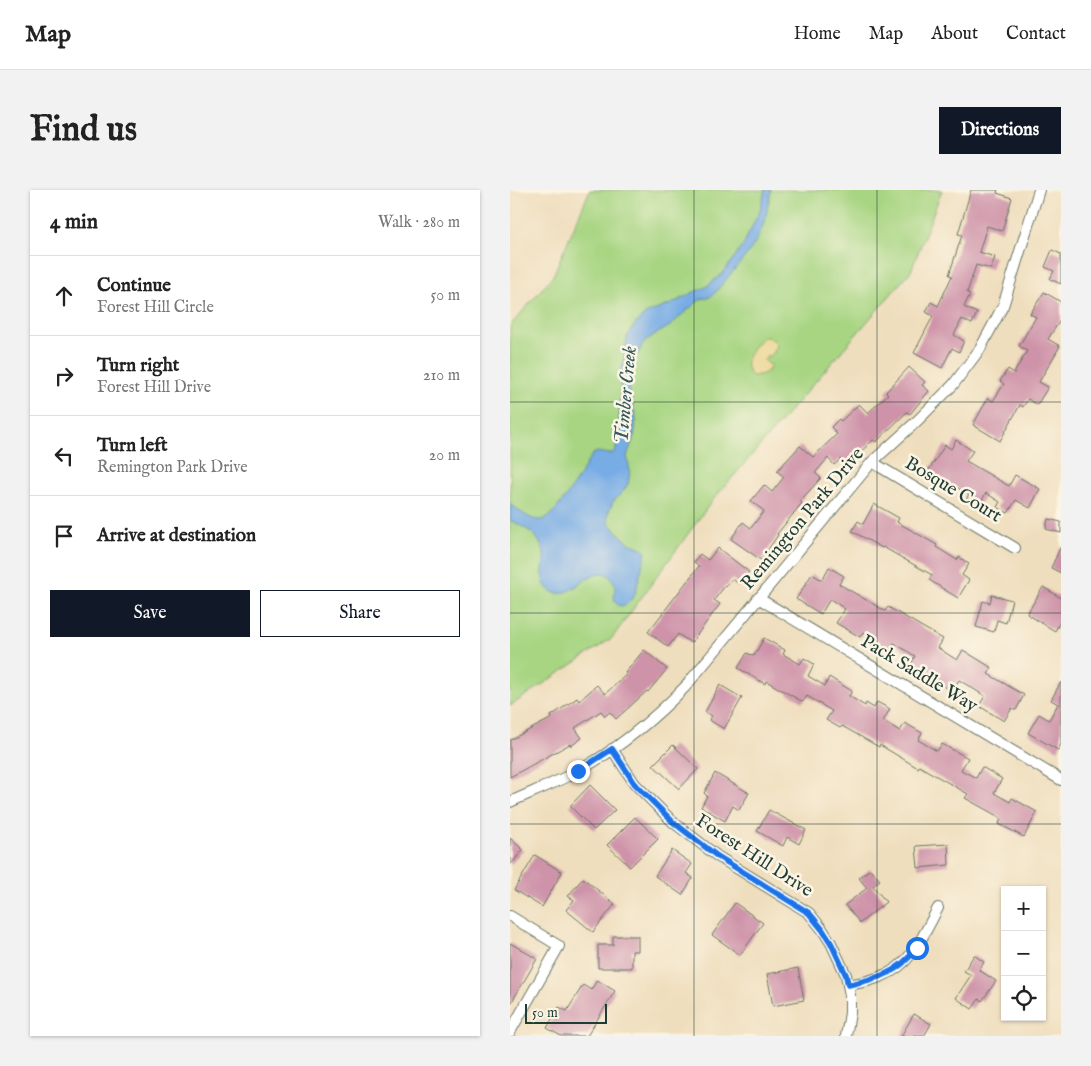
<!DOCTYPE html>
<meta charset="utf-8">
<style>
:root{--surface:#fff;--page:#f2f2f2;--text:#222;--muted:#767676;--line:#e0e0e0;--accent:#111827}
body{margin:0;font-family:"IM FELL English",serif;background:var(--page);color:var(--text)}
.controls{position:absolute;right:15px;bottom:15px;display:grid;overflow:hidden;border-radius:0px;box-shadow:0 1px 4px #0004}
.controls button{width:45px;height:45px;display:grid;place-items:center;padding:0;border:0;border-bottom:1px solid var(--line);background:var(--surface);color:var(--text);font:25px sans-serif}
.scale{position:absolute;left:15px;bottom:12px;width:82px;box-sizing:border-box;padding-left:5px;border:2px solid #1f3d34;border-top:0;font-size:14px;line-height:18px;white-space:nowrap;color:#1f3d34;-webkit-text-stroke:4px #fcf5e5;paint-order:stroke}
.stop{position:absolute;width:15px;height:15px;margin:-11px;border:4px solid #1a73e8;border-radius:50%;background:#fff}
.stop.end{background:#1a73e8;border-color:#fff;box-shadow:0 1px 5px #0008}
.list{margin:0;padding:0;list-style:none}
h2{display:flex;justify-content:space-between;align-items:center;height:65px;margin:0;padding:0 20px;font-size:21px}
h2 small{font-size:16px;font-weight:400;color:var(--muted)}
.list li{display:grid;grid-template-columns:32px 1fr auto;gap:15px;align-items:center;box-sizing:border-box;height:80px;padding:0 20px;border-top:1px solid var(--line)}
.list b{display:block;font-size:19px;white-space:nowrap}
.list p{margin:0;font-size:16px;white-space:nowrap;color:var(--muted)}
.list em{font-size:16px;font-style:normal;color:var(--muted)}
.actions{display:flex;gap:10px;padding:15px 20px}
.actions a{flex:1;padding:11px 0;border:1px solid var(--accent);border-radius:0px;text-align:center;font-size:18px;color:var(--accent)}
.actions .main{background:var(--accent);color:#fff}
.icon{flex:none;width:28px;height:28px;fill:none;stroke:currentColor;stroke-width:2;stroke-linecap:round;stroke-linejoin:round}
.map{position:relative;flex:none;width:551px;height:846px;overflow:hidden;border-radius:0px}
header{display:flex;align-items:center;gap:30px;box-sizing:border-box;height:70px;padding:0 25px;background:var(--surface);border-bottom:1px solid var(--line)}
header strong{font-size:24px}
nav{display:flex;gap:28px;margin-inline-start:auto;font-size:18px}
.intro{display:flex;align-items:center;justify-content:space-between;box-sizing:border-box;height:120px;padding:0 30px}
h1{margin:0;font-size:35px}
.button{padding:12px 22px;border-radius:0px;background:var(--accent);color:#fff;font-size:18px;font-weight:700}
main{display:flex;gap:30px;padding:0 30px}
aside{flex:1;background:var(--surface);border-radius:0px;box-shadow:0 1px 4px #0004}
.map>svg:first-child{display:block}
</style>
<header>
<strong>Map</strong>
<nav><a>Home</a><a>Map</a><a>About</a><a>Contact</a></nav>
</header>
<div class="intro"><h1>Find us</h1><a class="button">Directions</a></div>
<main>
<aside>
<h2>4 min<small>Walk · 280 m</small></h2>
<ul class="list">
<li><svg class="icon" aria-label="ahead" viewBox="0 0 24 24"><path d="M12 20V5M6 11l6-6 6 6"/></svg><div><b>Continue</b><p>Forest Hill Circle</p></div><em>50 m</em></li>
<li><svg class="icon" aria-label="right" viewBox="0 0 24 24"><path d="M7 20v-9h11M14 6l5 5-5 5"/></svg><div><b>Turn right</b><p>Forest Hill Drive</p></div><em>210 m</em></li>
<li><svg class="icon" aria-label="left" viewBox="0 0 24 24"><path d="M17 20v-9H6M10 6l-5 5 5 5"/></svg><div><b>Turn left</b><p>Remington Park Drive</p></div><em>20 m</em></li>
<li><svg class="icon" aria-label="arrive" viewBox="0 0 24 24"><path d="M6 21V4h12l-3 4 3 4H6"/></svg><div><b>Arrive at destination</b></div></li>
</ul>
<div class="actions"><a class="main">Save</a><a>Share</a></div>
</aside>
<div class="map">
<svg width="551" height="846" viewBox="0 0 551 846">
<rect width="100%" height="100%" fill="#fcf5e5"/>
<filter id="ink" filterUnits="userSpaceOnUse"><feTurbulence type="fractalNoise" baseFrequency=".02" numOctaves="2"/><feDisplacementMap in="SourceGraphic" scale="10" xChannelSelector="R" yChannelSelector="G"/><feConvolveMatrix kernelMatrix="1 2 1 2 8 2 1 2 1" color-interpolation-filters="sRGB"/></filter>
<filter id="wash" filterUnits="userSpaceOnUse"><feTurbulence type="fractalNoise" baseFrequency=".0096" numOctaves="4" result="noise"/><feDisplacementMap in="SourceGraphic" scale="20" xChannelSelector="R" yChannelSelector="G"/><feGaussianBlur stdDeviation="1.12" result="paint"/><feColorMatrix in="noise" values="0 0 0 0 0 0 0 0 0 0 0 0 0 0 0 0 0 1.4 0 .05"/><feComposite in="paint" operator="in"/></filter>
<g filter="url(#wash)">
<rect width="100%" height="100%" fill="#efdebd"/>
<!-- green -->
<path fill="#a7d582" stroke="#63895b" d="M 80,0 L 432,0 L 401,81 L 202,311 L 102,448 L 0,516 L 0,136 L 43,86 Z"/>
<!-- sand -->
<path fill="#eeda9e" stroke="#868c69" d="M 254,147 C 259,147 265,150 267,155 L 263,164 L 256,167 L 254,170 L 260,175 L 259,180 L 253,184 L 243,186 C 228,177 243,154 254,147 Z"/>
<!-- water -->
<path fill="#77ace5" stroke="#4b748c" d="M 255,0 L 261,0 C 258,16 255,34 247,49 C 237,68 219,84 206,102 L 200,107 L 191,109 L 175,122 L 160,136 L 136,150 L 130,159 L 120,179 L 119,187 L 119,197 L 126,230 L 124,246 L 117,266 L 120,282 L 118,294 L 112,303 L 107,307 L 103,312 L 98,323 L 98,328 L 99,333 L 103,338 L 119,353 L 132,358 L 136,362 L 125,404 C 121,410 118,415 111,416 C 108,415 107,415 105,411 C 103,408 105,404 105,400 C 106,393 100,384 93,383 C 77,380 55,417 37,398 C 29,389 35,375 34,364 C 33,358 28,348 23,344 C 17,338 8,335 0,330 L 0,314 C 9,320 20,331 31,330 C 46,328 73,280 81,266 L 86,262 L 100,264 L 104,262 L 106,259 L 109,235 L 111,187 L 117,147 L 123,137 L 135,124 L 161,114 L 184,102 L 196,97 L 212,84 L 233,55 L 250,20 Z"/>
<g id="blocks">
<!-- building -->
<g fill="#ce93a9">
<path d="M 461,0 L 488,0 L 487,3 L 502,8 L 492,41 L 477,36 L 469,62 L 485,67 L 481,79 L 466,75 L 457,103 L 460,104 L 454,117 L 467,123 L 462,134 L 452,129 L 444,145 L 454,151 L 449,162 L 442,158 L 432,178 L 404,163 L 423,126 L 416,122 L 421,112 L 428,116 L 442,86 L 439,85 L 452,45 L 448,44 Z"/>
<path d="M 542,60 L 551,64 L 551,94 L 540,89 L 544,81 L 535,77 Z"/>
<path d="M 534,102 L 551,112 L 551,129 L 538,149 L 550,156 L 529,192 L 538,197 L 527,215 L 518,209 L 513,217 L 510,215 L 490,251 L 463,235 L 478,208 L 483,211 L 494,194 L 490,191 L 498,179 L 504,183 L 517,161 L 509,156 L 526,127 L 520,124 Z"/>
<path d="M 399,177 L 415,192 L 412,195 L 419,201 L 400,224 L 397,222 L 366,252 L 363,250 L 337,275 L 331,269 L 324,275 L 318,268 L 305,283 L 311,288 L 290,311 L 292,313 L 267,344 L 268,345 L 251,370 L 221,349 L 233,332 L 241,338 L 254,321 L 241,311 L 254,295 L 262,302 L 274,287 L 267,281 L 290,256 L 303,267 L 327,244 L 321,237 L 329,229 L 331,231 L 349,214 L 358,223 L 378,204 L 376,202 Z"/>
<path d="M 446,250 L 463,261 L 456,271 L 499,296 L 505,285 L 530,299 L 520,318 L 506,310 L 498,323 L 487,317 L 490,312 L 476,303 L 468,317 L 456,310 L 459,304 L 440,294 L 436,300 L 415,286 L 435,255 L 441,259 Z"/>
<path d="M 364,314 L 389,328 L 387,332 L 427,355 L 426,357 L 447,370 L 449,367 L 459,374 L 452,385 L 459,390 L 448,408 L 419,390 L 422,385 L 373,357 L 372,358 L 342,341 L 348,331 L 353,334 Z"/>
<path d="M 538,329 L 551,332 L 551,343 L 536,339 Z"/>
<path d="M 551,356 L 551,383 L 541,378 Z"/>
<path d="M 208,358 L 239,382 L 229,394 L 222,389 L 216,397 L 215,396 L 204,410 L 210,414 L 181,453 L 168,444 L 158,457 L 138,442 L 189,376 L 184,372 L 190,364 L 198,370 Z"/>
<path d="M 319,377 L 334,386 L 329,394 L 375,421 L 378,417 L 433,449 L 428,458 L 447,470 L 453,460 L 482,478 L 478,484 L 514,505 L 506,520 L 502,518 L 494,531 L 469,516 L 475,506 L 449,490 L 442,501 L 400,476 L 405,466 L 384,453 L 377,464 L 366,458 L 369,451 L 354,442 L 350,447 L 326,433 L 335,419 L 320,409 L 311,424 L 286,409 L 302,384 L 312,390 Z"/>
<path d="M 533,397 L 551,408 L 551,430 L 545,441 L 517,424 Z"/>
<path d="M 482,405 L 502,410 L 496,433 L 487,430 L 484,442 L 466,437 L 473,411 L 480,413 Z"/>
<path d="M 254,448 L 275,460 L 273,464 L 290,474 L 294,468 L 304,474 L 298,486 L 315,496 L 319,487 L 342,501 L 339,506 L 355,516 L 356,513 L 364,518 L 367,512 L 380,519 L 373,531 L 390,541 L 395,533 L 412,543 L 408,550 L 427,561 L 432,554 L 458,568 L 451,580 L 466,588 L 472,577 L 492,589 L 484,603 L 500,612 L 502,608 L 527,622 L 514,647 L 489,634 L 491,628 L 455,608 L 458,604 L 409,576 L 408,578 L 370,555 L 369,557 L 332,536 L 330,538 L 316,530 L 322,521 L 297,506 L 293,512 L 256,491 L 255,494 L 228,478 L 237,463 L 244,466 Z"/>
<path d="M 134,460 L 157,479 L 138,502 L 137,501 L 106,529 L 100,522 L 95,526 L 91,521 L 65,538 L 72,548 L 61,556 L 60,554 L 0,587 L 0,550 L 42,528 L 41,526 L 67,508 L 69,511 L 87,495 L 95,504 L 117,484 L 115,483 Z"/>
<path d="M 551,492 L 551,554 L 548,560 L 518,543 L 529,524 L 539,530 L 548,514 L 541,510 Z"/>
<path d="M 210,495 L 232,508 L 214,539 L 199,530 L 202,526 L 195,522 Z"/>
<path d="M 163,555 L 188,579 L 169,599 L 143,575 Z"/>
<path d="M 205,583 L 239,603 L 229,620 L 223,616 L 215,631 L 191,617 L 197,606 L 194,603 Z"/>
<path d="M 80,595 L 105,620 L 84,640 L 60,616 Z"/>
<path d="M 259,620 L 296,640 L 289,654 L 277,647 L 273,656 L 247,641 Z"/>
<path d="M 125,627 L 148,649 L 120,677 L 97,655 Z"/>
<path d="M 0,648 L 13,660 L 0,675 Z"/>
<path d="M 438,654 L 439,675 L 408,678 L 406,656 Z"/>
<path d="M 162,660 L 182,674 L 176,683 L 183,688 L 172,705 L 145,686 Z"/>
<path d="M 25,665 L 52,682 L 32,717 L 4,700 Z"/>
<path d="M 360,679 L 370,690 L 363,696 L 376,712 L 350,733 L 335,715 L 357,698 L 349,688 Z"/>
<path d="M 73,688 L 105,714 L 83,742 L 56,720 L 64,710 L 58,706 Z"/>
<path d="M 225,713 L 253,733 L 230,765 L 202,745 Z"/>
<path d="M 103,746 L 128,746 L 128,761 L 122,761 L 122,778 L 88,778 L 88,755 L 103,755 Z"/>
<path d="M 0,753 L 27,769 L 0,815 Z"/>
<path d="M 464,765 L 474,772 L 469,780 L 486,791 L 472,811 L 469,809 L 462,819 L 446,808 L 461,785 L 454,781 Z"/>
<path d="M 288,778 L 294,810 L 263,816 L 257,784 Z"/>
<path d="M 87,790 L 105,801 L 77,846 L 51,846 L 37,838 L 49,817 L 57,821 L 73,795 L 81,800 Z"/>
<path d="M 404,824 L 421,834 L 414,846 L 391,846 Z"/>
</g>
</g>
</g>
<g filter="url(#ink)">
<use href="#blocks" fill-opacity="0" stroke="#687564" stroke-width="1"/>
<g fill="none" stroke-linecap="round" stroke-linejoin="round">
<!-- minor casing -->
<g stroke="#687564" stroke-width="12">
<g id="minor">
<path d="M 362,272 L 505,358"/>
<path d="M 248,408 L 551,590"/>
<path d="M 102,559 L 125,594 L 163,632 L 207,666 L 299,723 L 312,739 L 321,753 L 336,785 L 340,805 L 340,823 L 336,846"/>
<path d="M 0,612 C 22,602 45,593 66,582 C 107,560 143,530 175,497 L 362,272 L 407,231 L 443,195 L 470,159 L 493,116 L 529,0"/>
<path d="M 0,726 L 49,756 L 0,842"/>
<path d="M 338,795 C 350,793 361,791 372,786 C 402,775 414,744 428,718"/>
</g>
</g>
<!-- minor -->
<use href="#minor" stroke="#fff" stroke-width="10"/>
</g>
</g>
<g fill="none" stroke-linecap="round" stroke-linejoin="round" filter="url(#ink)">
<!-- route -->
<path stroke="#1a73e8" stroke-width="6" d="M 68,581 L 102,559 L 125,594 L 163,632 L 207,666 L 299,723 L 312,739 L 321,753 L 336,785 L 338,795 C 369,788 387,784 407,758"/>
</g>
<!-- grid -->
<path fill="none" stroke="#1f3d34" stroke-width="1" stroke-opacity="0.55" d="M 184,0 L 184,846M 367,0 L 367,846M 0,212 L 551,212M 0,423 L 551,423M 0,634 L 551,634"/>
<g text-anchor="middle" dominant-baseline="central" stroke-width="5" stroke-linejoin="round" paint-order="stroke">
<!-- street labels -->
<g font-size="19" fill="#1f3d34" stroke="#fcf5e5">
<text transform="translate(443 300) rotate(31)">Bosque Court</text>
<text transform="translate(293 329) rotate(-50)">Remington Park Drive</text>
<text transform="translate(409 484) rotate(31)">Pack Saddle Way</text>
<text transform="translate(244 666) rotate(33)">Forest Hill Drive</text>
</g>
<!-- water labels -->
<g font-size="20" font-style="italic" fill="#355960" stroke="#fcf5e5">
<text transform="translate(116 205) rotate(-85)">Timber Creek</text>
</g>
</g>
</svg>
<div class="controls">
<button>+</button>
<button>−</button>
<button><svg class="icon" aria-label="locate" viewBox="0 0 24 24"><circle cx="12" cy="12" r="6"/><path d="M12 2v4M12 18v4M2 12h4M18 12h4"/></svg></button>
</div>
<div class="scale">50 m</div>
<div class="stop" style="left:407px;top:758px"></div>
<div class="stop end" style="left:68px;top:581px"></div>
</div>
</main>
